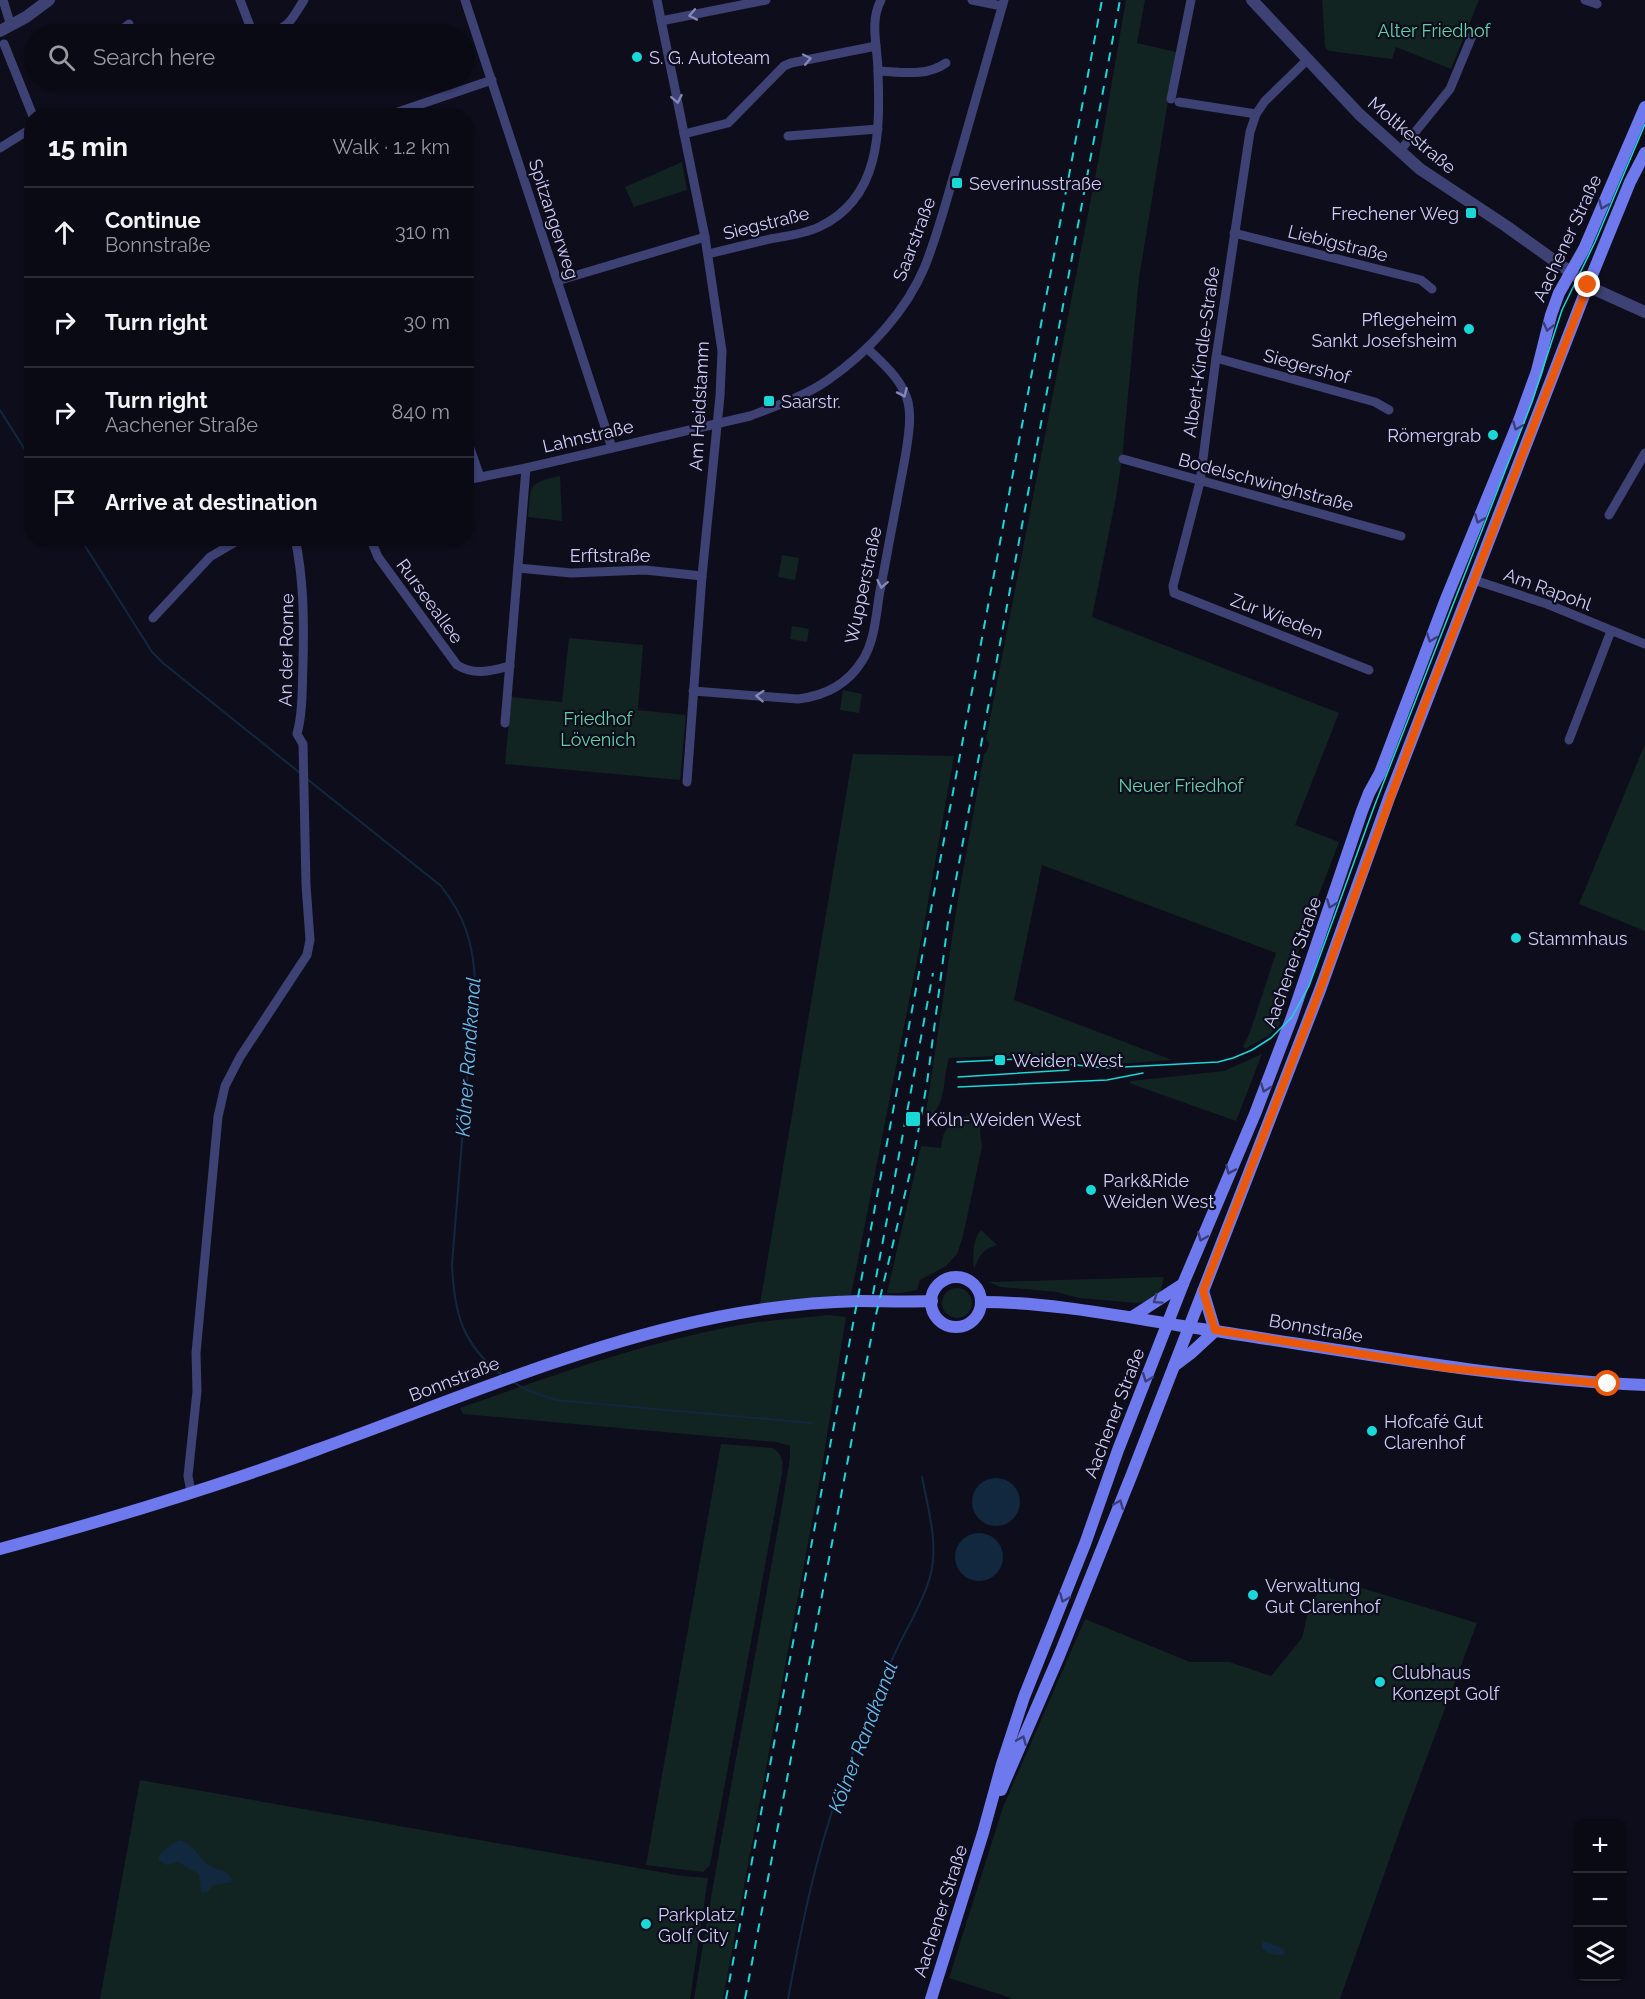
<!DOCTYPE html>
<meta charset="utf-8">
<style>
:root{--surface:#0a0a14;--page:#13131d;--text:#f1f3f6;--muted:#999aa0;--line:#2a2b34}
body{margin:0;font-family:Raleway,sans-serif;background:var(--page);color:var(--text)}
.controls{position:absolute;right:18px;bottom:18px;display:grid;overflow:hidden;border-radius:12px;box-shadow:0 2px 4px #0004}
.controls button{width:54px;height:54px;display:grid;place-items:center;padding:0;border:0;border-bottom:2px solid var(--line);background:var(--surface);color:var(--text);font:30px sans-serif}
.stop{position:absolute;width:18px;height:18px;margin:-14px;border:4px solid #ea580c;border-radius:50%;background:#fff}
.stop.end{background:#ea580c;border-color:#fff;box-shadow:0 2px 6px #0008}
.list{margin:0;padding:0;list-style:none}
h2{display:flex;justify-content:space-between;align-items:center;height:78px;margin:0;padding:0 24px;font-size:26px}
h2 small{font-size:20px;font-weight:400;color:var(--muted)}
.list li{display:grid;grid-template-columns:39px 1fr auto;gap:18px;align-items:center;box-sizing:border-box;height:90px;padding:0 24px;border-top:2px solid var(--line)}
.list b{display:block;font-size:22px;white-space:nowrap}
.list p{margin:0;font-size:20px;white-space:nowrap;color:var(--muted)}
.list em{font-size:20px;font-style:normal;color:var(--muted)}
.icon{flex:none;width:33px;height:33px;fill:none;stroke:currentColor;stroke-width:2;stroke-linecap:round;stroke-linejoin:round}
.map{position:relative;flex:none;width:1645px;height:1999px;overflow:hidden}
.search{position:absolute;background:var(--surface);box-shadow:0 2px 4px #0004;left:24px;top:24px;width:450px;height:66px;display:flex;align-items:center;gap:15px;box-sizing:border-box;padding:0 21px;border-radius:33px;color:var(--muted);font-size:22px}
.panel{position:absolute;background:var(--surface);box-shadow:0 2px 4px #0004;left:24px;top:108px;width:450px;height:438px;border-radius:24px}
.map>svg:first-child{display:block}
</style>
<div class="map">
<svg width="1645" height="1999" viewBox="0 0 1645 1999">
<rect width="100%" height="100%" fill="#0e0d1b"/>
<!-- green -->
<g fill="#112421">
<path d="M 1126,0 L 1145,0 L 1137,43 L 1176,52 L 1139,278 L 1122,459 L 1116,497 L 1092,617 L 1339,713 L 1295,825 L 1339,842 L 1303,936 L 1279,1026 L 1268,1036 L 1245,1049 L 1243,1046 L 1249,1035 L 1276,953 L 1042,865 L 1014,1000 L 1172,1060 L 1102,1065 L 1043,1058 L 1000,1056 L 949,1058 C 942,1079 948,1108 925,1119 L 957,905 L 984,754 L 987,751 L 989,744 L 986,739 L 1099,157 Z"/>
<path d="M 1322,0 L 1479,0 L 1451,69 L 1396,47 L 1392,59 L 1329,51 L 1325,47 Z"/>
<path d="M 682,162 L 687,190 L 634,207 L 625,187 Z"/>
<path d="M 560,476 L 562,521 L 528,517 C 531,485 527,483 560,476 Z"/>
<path d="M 782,555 L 799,558 L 795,580 L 778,577 Z"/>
<path d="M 792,626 L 809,629 L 807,642 L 790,639 Z"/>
<path d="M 569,638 L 643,645 L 638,710 L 686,715 L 680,780 L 505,764 L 511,697 L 562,702 Z"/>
<path d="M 843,690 L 862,694 L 859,713 L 840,710 Z"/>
<path d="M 1645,744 L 1645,931 L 1579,904 Z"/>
<path d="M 853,754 L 954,756 L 924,925 L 851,1295 L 760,1304 Z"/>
<path d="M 1262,1054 L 1236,1121 L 1129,1083 L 1131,1081 L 1224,1071 Z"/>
<path d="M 980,1113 L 985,1115 L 980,1131 L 982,1147 L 963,1236 L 957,1254 L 946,1266 L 920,1280 L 917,1290 L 901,1293 L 887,1293 L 921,1146 L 941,1148 C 942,1143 942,1136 945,1132 C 951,1120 967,1114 980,1113 Z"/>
<path d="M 981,1230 L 997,1245 C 983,1249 978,1256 974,1270 C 973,1257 972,1240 981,1230 Z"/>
<path d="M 1164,1277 L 1160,1294 L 1145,1302 L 1137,1303 L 1079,1298 L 1057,1292 L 1001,1287 L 988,1282 Z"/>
<circle cx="957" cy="1303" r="15"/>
<path d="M 829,1315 L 846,1317 L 821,1473 L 723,1999 L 694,1999 C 723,1818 760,1638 790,1458 L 790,1446 L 776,1442 L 463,1414 L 460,1408 C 548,1377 637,1345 729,1327 C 761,1320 796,1319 829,1315 Z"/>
<path d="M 721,1444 L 773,1448 C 783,1455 783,1461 782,1473 L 710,1865 L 703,1872 L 646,1865 Z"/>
<path d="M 1329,1578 L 1477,1623 L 1403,1821 L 1340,1999 L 1014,1999 L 949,1978 L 1003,1807 L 1085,1619 L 1190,1662 L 1229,1662 L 1271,1676 L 1302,1638 L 1310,1604 Z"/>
<path d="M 140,1780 L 683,1876 L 708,1878 L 690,1999 L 100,1999 Z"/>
</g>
<!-- water -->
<g fill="#12283e">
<circle cx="996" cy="1502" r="24"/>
<circle cx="979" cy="1557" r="24"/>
<path d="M 181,1840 C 185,1843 190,1845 193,1848 C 199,1854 202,1861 210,1866 C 219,1871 230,1870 232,1882 L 213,1885 L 208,1892 L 204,1893 L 201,1892 L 199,1874 L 178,1862 L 166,1865 L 158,1860 C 160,1851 172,1843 181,1840 Z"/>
<path d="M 1263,1942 L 1267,1942 L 1284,1949 L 1285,1953 L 1283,1955 C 1276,1956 1265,1953 1261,1947 Z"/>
</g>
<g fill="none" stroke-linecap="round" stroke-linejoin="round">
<!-- stream -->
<g stroke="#12283e" stroke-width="2">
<path d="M 0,410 L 32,461"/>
<path d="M 80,538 L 152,652 L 163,663 L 300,773"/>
<path d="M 307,779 L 441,886 C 465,917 473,942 475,981 L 452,1264 C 454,1313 462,1345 503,1376"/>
<path d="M 513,1382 L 527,1390 L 556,1400 L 811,1423"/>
<path d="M 788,1999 C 801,1929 815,1858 839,1791 C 856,1742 875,1694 898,1647 C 909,1624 923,1602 930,1577 C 939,1544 928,1509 922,1477"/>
</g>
<!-- minor -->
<g stroke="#3d4174" stroke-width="9">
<path d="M 3,0 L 11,26"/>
<path d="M 240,0 L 253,34"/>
<path d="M 465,0 L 612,448"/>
<path d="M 657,0 L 705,237 L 722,351 L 720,396 L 702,576 L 687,782"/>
<path d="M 972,0 L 1002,6"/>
<path d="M 1585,0 L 1597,4"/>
<path d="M 661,21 L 766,0"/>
<path d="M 116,34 L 129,24"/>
<path d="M 268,34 C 292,25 290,21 304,0"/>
<path d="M 4,44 L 33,116"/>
<path d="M 1307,60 L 1265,101 L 1256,114 L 1250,132 L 1216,358 L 1200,482 L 1173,586 L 1174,593 L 1369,670"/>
<path d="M 878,71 C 901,72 926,77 946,63"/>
<path d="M 121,84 L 127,80"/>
<path d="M 1171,99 L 1191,0"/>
<path d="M 1179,102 L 1256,114"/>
<path d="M 386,116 L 492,80"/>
<path d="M 684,134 L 728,123 L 784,66 L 791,63 L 876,46"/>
<path d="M 788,136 L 878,129"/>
<path d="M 0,148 L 32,128"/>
<path d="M 1399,152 L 1450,89 L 1472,36"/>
<path d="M 1234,233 L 1421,280 L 1432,289"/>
<path d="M 708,254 C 729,249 750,244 770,239 C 787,236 804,234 819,227 C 881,198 880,131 878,72 C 878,48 869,22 881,0"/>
<path d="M 557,281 L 705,237"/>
<path d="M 1216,358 L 1375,402 L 1389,410"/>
<path d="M 466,437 L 480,477"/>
<path d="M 1123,459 L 1401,536"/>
<path d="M 466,480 L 526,468 L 750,416 C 776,406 805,396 828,380 C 868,352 906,312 925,266 C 939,231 948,194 959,158 C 974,105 989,53 1004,0"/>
<path d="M 1609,515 L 1645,453"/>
<path d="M 370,538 L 378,557 L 457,665 C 475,676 491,671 510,666"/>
<path d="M 518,568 L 571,573 L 645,570 L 702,576"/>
<path d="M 1474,580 L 1547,604 L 1645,644"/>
<path d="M 153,618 L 210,557 L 242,538"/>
<path d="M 693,691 L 798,699 C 824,696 847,685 862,661 C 875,642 876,613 880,591 C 886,561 891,531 897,501 C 901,477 907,453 909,429 C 910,420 910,411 908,402 C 902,379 883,364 867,348"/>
<path d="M 505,723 L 526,468"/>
<path d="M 1569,740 L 1611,631"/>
<path d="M 191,1492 L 188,1476 L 197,1391 L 196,1353 L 218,1117 L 225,1086 L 240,1057 L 307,955 L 310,940 L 306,885 L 303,744 L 297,734 C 303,711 302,688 303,664 C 304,622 304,580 295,538"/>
</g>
<!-- tertiary -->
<g stroke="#3d4174" stroke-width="12">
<path d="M 1252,0 L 1359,114 L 1420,169 L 1506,226 L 1594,289 L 1645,312"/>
<path d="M 0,31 L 26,17 L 49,0"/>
</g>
<!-- secondary -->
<g stroke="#6f79ee" stroke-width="12">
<circle cx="956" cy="1302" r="25"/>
<path d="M 1203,1291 L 1215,1331"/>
<path d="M 981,1302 C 1055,1302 1129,1318 1202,1329 C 1350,1351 1496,1379 1645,1385"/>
<path d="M 1132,1317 L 1183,1284"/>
<path d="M 1174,1366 L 1190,1354 L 1215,1331"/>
<path d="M 0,1549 C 107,1520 213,1488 316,1450 C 450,1402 579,1345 718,1317 C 764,1308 812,1302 859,1301 C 883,1301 908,1302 932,1301"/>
<path d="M 1001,1790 L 1059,1656 L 1132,1474 L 1320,990 L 1389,798 L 1588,285 L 1630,182 L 1645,153"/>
<path d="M 931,1999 L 983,1833 L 1002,1764 L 1024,1697 L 1085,1544 L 1118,1450 L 1183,1284 L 1255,1114 L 1292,1017 L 1362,811 L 1369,793 L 1380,773 L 1446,599 L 1520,418 L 1537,371 L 1551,315 L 1559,293 L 1584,249 L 1645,107"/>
</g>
<!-- tram -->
<g stroke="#1ad8d8" stroke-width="1.5">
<path d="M 957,1062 L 1019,1059 L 1105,1068 L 1218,1062 L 1233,1058 L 1252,1050 L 1271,1038 L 1292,1017 L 1309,986 L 1374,807 L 1532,402 L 1562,310 L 1595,242 L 1645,124"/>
<path d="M 958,1077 L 1069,1070"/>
<path d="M 958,1087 L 1107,1080 L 1143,1073"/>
</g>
<!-- rail -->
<g stroke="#1ad8d8" stroke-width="2" stroke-dasharray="9 8" stroke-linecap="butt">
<path d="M 873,1294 L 933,973"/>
<path d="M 726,1999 L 1102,0"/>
<path d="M 745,1999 L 874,1323 L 913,1160 L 927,1083 L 948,922 L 1120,0"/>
</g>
</g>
<!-- one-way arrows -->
<defs><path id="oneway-chevron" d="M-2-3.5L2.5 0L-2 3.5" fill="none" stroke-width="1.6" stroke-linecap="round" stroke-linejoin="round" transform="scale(1.5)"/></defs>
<g stroke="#8587b6">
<use href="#oneway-chevron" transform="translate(693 15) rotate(169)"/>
<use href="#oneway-chevron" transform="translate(807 59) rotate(-12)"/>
<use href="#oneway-chevron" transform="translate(677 99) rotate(79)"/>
<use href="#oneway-chevron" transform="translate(903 393) rotate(66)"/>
<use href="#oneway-chevron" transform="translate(882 584) rotate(101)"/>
<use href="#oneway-chevron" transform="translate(760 696) rotate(-176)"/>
</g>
<g stroke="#3a3e7a">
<use href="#oneway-chevron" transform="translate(1603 205) rotate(113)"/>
<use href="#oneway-chevron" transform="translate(1548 327) rotate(104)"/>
<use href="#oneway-chevron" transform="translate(1517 426) rotate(112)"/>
<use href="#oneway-chevron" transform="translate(1479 519) rotate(112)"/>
<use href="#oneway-chevron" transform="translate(1431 638) rotate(111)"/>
<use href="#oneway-chevron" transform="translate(1331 904) rotate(111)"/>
<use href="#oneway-chevron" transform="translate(1265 1088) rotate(111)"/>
<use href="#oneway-chevron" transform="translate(1230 1170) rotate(114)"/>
<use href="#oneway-chevron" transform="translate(1202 1237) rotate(112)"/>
<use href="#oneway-chevron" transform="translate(1157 1300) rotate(145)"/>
<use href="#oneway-chevron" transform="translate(1147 1378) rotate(111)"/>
<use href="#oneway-chevron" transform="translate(1119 1504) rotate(-68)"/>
<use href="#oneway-chevron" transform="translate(1064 1598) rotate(112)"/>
<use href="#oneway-chevron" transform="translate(1022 1740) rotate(-67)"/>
</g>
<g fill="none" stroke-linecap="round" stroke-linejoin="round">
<!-- route -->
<path stroke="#ea580c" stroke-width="8" d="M 1588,285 L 1474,580 L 1423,709 L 1320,990 L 1203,1291 L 1215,1330 L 1447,1368 L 1608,1384"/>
</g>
<!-- markers -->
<g fill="#1ad8d8" stroke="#0e0d1b" stroke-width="2">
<circle cx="637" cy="57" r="6"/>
<rect x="951" y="177" width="12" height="12" rx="3"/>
<rect x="1465" y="207" width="12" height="12" rx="3"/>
<circle cx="1469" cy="329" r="6"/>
<rect x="763" y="395" width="12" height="12" rx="3"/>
<circle cx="1493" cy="435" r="6"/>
<circle cx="1516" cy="938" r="6"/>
<rect x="994" y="1054" width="12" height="12" rx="3"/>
<rect x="905" y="1111" width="16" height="16" rx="3"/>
<circle cx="1091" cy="1190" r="6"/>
<circle cx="1372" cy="1431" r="6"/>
<circle cx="1253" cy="1595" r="6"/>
<circle cx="1380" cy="1682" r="6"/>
<circle cx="646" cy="1924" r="6"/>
</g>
<g text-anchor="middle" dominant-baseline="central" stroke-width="4.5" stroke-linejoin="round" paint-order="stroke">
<!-- park labels -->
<g font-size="18" fill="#63cfa9" stroke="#0e0d1b">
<text x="1434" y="30">Alter Friedhof</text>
<text x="598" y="718">Friedhof<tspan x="598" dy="21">Lövenich</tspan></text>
<text x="1181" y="785">Neuer Friedhof</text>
</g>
<!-- poi labels -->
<g font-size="18" fill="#cdcdf9" stroke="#0e0d1b" text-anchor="start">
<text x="649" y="57">S. G. Autoteam</text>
<text x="969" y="183">Severinusstraße</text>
<text x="1459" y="213" text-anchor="end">Frechener Weg</text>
<text x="1457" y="319" text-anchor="end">Pflegeheim<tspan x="1457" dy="21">Sankt Josefsheim</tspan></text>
<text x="781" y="401">Saarstr.</text>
<text x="1481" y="435" text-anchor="end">Römergrab</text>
<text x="1528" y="938">Stammhaus</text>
<text x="1012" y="1060">Weiden West</text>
<text x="926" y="1119">Köln-Weiden West</text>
<text x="1103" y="1180">Park&amp;Ride<tspan x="1103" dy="21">Weiden West</tspan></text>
<text x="1384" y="1421">Hofcafé Gut<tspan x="1384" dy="21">Clarenhof</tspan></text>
<text x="1265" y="1585">Verwaltung<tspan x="1265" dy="21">Gut Clarenhof</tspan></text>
<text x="1392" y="1672">Clubhaus<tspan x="1392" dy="21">Konzept Golf</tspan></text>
<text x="658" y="1914">Parkplatz<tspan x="658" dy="21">Golf City</tspan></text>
</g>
<!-- street labels -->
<g font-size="18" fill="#cdcdf9" stroke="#0e0d1b">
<text transform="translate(1412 135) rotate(40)">Moltkestraße</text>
<text transform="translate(554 219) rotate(72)">Spitzangerweg</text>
<text transform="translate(766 223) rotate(-14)">Siegstraße</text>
<text transform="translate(1567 238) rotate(-65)">Aachener Straße</text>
<text transform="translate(914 239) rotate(-69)">Saarstraße</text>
<text transform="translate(1338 243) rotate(14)">Liebigstraße</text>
<text transform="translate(1201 352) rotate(-82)">Albert-Kindle-Straße</text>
<text transform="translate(1307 366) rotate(15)">Siegershof</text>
<text transform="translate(699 406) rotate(-87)">Am Heidstamm</text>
<text transform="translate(588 436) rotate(-13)">Lahnstraße</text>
<text transform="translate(1266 482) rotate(15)">Bodelschwinghstraße</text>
<text x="610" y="555">Erftstraße</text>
<text transform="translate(863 585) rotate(-78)">Wupperstraße</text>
<text transform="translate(1548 589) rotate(20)">Am Rapohl</text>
<text transform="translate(430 601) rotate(54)">Rurseeallee</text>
<text transform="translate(1277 616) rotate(21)">Zur Wieden</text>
<text transform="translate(286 650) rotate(-89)">An der Ronne</text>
<text transform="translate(1292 962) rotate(-70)">Aachener Straße</text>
<text transform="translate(1316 1328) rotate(10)">Bonnstraße</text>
<text transform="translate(454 1379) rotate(-21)">Bonnstraße</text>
<text transform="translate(1114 1413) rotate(-69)">Aachener Straße</text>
<text transform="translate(940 1911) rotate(-72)">Aachener Straße</text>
</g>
<!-- water labels -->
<g font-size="20" font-style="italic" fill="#67bded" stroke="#0e0d1b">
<text transform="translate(468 1057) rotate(-86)">Kölner Randkanal</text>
<text transform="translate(863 1737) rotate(-69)">Kölner Randkanal</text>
</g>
</g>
</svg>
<div class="controls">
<button>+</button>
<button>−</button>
<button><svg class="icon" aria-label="layers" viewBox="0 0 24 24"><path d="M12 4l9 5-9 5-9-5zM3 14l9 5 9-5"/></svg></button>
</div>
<div class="stop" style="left:1608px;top:1384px"></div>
<div class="stop end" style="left:1588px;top:285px"></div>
<div class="search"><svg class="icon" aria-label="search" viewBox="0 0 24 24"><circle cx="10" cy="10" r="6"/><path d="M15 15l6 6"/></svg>Search here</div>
<section class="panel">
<h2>15 min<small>Walk · 1.2 km</small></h2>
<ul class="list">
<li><svg class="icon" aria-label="ahead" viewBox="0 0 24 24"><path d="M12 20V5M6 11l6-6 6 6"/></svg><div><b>Continue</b><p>Bonnstraße</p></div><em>310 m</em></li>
<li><svg class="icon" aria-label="right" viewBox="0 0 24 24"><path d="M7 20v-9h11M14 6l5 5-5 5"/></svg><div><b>Turn right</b></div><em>30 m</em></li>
<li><svg class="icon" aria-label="right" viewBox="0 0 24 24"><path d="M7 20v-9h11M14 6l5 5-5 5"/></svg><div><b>Turn right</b><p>Aachener Straße</p></div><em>840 m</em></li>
<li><svg class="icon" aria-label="arrive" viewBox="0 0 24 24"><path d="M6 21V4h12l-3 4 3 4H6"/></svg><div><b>Arrive at destination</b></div></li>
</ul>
</section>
</div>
